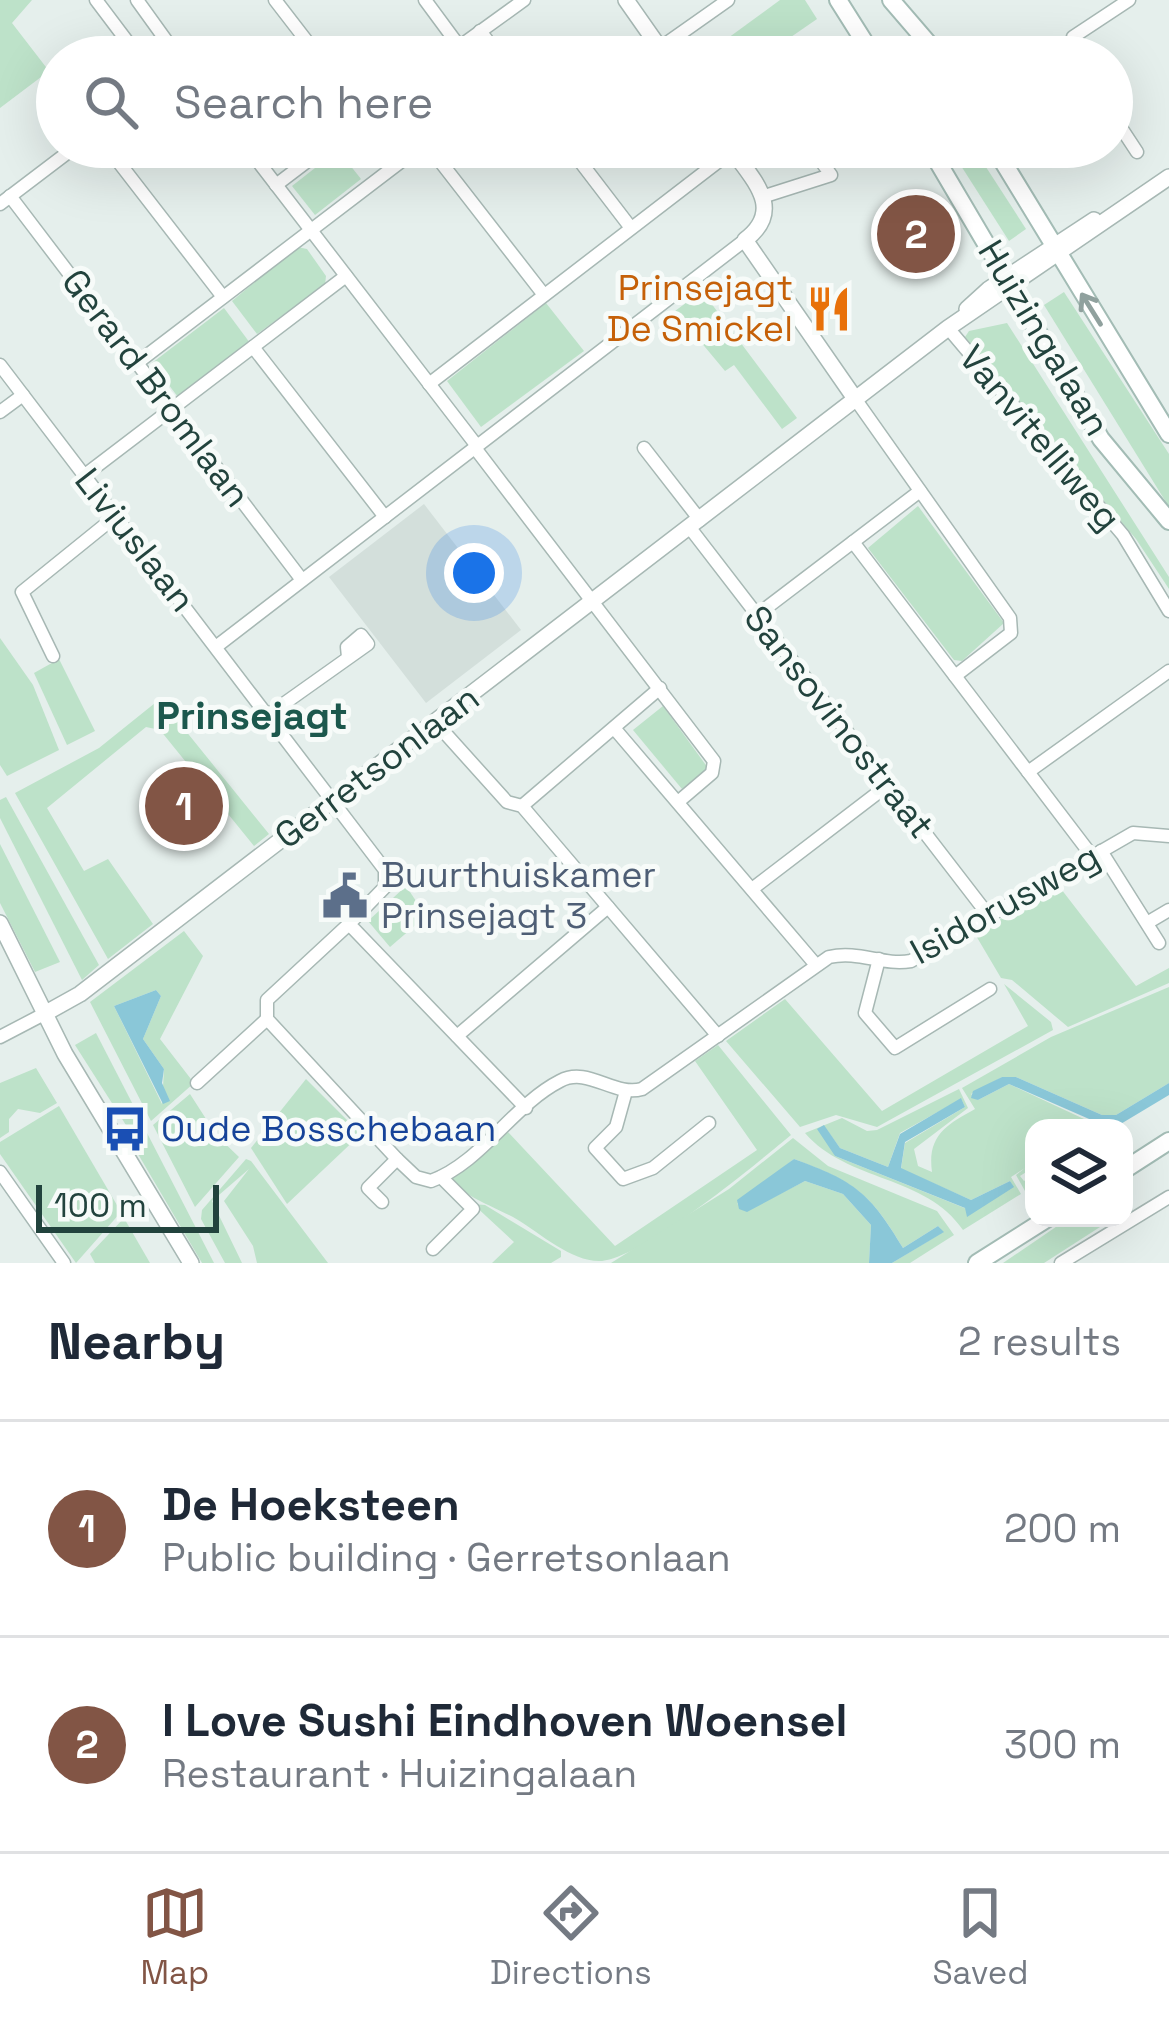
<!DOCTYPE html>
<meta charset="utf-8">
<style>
:root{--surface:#fff;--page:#f2f2f3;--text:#1f2937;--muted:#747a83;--line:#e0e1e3;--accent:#825545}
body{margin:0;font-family:"Space Grotesk",sans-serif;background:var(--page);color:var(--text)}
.controls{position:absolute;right:36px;bottom:36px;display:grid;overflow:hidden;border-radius:24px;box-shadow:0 12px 48px #0002}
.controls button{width:108px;height:108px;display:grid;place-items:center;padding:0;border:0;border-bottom:3px solid var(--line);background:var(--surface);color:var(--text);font:60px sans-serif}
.scale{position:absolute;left:36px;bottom:30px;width:183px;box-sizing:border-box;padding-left:12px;border:6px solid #22433d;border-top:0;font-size:33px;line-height:42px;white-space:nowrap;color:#22433d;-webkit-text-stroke:9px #f7fbf9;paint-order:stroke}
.you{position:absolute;left:474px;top:573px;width:42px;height:42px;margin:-30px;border:9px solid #fff;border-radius:50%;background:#1a73e8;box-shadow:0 0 0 18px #1a73e833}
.badge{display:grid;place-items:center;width:78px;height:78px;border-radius:50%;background:var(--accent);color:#fff;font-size:39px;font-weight:700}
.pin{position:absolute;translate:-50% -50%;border:6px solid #fff;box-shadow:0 3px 12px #0006}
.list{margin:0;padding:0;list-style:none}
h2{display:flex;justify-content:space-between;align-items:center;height:156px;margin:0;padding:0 48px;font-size:51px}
h2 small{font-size:39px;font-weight:400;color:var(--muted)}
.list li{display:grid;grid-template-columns:78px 1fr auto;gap:36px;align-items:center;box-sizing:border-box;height:216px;padding:0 48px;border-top:3px solid var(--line)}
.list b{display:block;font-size:45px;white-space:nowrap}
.list p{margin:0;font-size:39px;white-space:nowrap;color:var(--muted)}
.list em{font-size:39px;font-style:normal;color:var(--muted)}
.icon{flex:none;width:66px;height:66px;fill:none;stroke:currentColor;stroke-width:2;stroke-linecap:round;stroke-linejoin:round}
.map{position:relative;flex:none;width:1169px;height:1263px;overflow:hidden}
.search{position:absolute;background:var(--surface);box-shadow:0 12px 48px #0002;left:36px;right:36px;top:36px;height:132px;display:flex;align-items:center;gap:30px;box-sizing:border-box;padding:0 42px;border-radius:66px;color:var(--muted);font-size:45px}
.sheet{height:588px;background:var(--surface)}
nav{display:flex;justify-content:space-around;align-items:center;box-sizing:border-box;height:168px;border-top:3px solid var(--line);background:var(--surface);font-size:33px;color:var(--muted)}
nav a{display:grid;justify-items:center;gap:6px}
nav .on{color:var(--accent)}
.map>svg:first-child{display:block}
</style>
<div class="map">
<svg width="1169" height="1263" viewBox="0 0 1169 1263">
<rect width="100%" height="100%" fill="#e5efec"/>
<!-- built -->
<path fill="#d3dfdb" d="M 424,504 L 521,630 L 426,703 L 329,577 Z"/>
<!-- green -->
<g fill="#bde2c9" fill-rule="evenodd">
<path d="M 0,0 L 32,0 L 12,23 L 49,71 L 0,108 Z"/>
<path d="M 780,0 L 805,0 L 817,19 L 762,57 L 702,57 Z"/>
<path d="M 949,147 L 973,147 L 1026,229 L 1009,241 Z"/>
<path d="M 338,150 L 361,179 L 315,215 L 292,186 Z"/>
<path d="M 297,247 L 307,249 L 326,276 L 325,285 L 257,334 L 232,301 Z"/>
<path d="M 702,291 L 797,418 L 782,429 L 734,365 L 725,371 L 675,311 Z"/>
<path d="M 1064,292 L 1169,454 L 1169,507 L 1044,305 Z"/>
<path d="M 546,303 L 584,351 L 481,427 L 447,381 Z"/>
<path d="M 224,308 L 250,343 L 178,397 L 152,363 Z"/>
<path d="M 1007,323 L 1169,577 L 1169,589 L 1136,539 L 965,337 L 969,331 Z"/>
<path d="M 918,506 L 1004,623 L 962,661 L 954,660 L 868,548 Z"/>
<path d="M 0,638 L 33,685 L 59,750 L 7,776 L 0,765 Z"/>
<path d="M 59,659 L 95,731 L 67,745 L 34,673 Z"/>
<path d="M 160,699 L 269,834 L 254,846 L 160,730 L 146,727 L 47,808 L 84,871 L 108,859 L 153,924 L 108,959 L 15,793 L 99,748 Z"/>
<path d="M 663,706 L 708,768 L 682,789 L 633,730 Z"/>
<path d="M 6,797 L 99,965 L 82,980 L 0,818 L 0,800 Z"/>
<path d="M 0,844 L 60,962 L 35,972 L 0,903 Z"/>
<path d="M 1058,885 L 1136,986 L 1169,968 L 1169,983 L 1068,1027 L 1012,980 L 1001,978 L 975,934 Z"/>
<path d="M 406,886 L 426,916 L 390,947 L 368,921 Z"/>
<path d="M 184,931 L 203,956 L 160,1039 L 194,1083 L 151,1121 L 90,1002 ZM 156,990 L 161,996 L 143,1039 L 164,1069 L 162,1104 L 114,1006 Z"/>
<path d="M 1004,984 L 1051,1022 L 1053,1030 L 877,1127 L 836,1115 L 800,1127 L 726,1041 L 785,999 L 882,1111 L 1028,1026 Z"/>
<path d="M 1169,987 L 1169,1083 L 1116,1115 L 1102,1115 L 1016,1077 L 1002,1077 L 971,1094 L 978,1100 L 1009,1084 L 1099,1126 L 1034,1128 L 1034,1167 L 1020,1176 L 1024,1181 L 1034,1175 L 1034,1186 L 1025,1191 L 1016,1175 L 1025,1168 L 1011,1177 L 1021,1194 L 963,1230 C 926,1175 847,1182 805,1133 L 842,1118 L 867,1131 L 877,1130 L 959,1089 L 968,1108 L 914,1149 L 918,1166 L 932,1172 C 927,1136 946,1125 975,1109 L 962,1088 L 1051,1037 ZM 961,1099 L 965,1107 L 905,1143 L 901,1169 L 971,1200 L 1010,1181 L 1013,1187 L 967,1209 L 835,1156 L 824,1126 L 840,1148 L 888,1167 L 900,1133 Z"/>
<path d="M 96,1033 L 144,1126 L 131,1133 L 75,1045 Z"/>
<path d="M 718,1045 L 791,1135 C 757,1163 640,1261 599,1261 C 571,1261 541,1234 518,1220 C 492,1205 469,1200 449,1178 L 508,1132 L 615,1246 L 757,1150 L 695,1061 Z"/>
<path d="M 36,1068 L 57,1103 L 40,1113 L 18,1109 L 9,1119 L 9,1132 L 0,1138 L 0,1083 Z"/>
<path d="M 306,1079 L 361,1134 L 287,1204 L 251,1148 Z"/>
<path d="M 190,1094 L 217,1136 L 239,1157 L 195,1207 L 153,1125 Z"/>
<path d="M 59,1106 L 121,1212 L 76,1263 L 0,1154 L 0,1142 Z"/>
<path d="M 146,1131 L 214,1263 L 202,1263 L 138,1154 L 135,1136 Z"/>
<path d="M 793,1138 L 828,1166 L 937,1211 L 954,1235 L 910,1263 L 892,1263 L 943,1232 L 938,1226 L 903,1248 C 870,1192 854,1182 794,1159 L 737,1204 L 752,1208 L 805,1181 L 843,1194 L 871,1225 L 869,1263 L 611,1263 L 729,1189 Z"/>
<path d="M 246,1159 L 251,1161 L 328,1263 L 257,1263 L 253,1246 L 224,1201 L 249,1169 L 212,1201 L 242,1263 L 225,1263 L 201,1219 L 202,1210 Z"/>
<path d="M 473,1204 L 485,1205 L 561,1251 L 561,1257 L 551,1263 L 492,1263 L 514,1242 Z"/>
<path d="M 124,1218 L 150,1263 L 95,1263 L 90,1254 Z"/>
<path d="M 1069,1218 L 1114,1218 L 1044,1263 L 1003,1263 Z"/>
</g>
<!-- water -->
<g fill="#8ac7d8">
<path d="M 156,990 L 161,996 L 143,1039 L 164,1069 L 162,1083 L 170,1101 L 163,1104 L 114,1006 Z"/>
<path d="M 1002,1077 L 1016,1077 L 1102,1115 L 1116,1115 L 1169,1083 L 1169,1095 L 1114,1128 L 1096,1128 L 1096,1122 L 1009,1084 L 978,1100 L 971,1098 L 973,1091 Z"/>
<path d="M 961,1098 L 965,1107 L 905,1142 L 901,1168 L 971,1200 L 1010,1181 L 1014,1187 L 967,1217 L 965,1208 L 835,1156 L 817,1129 L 824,1125 L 840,1148 L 888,1167 L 900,1134 Z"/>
<path d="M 794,1159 C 855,1181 870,1193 903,1248 L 938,1226 L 944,1232 L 892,1263 L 869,1263 L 871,1225 L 843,1194 L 805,1181 L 747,1212 L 739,1209 L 737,1200 Z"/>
</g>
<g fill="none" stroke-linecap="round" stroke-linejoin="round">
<!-- minor casing -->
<g stroke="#a7b8b4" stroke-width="15">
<g id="minor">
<path d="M 96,0 L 139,57"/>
<path d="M 137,0 L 178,57"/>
<path d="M 275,0 L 319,57"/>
<path d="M 425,0 L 459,46"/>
<path d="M 480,31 L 500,57"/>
<path d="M 660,48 L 728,0"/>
<path d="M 445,57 L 524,0"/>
<path d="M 1075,57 L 1073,37 L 1129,0"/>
<path d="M 1112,114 L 1137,152"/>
<path d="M 107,147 L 223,297"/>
<path d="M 247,147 L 477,446"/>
<path d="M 429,147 L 544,295"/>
<path d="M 569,147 L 631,228"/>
<path d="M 276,185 L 326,147"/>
<path d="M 10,196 L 302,580"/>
<path d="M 765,196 L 831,175 L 811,147"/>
<path d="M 0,204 L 75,147"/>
<path d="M 948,328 L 1123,535 L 1169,611"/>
<path d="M 253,347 L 385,517"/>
<path d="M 137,363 L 420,147"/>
<path d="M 0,365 L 385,870 L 385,887 L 349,924 L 526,1108"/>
<path d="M 429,384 L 732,151"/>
<path d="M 856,400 L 1010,618 L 1011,633 L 955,676"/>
<path d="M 0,412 L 23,395"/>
<path d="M 475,448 L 714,761 L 712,773 L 678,802"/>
<path d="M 644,448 L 700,520"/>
<path d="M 85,475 L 346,276"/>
<path d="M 690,528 L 989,916"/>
<path d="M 853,542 L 1092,856"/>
<path d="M 757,615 L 920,491"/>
<path d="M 217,646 L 745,240"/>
<path d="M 53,656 L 22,592 L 116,516"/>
<path d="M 268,715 L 368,644 L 361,635 L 347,647 L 348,657"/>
<path d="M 436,723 L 507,802 L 522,806 L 718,1036"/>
<path d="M 614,728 L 816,965"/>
<path d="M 1028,772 L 1169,671"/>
<path d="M 522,806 L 660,688"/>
<path d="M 1101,851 L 1159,943"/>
<path d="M 752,889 L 888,785"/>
<path d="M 1147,923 L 1169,910"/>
<path d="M 349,924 L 267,1000 L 267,1019 L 397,1159 L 416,1177 L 431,1181 C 481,1163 513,1105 560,1081 C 588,1066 614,1097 642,1089 L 829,957 C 859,950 883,966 911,961 L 1133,833 L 1169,836"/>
<path d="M 879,959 L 865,1013 L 895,1048 L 990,989"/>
<path d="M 457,1036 L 608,907"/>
<path d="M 0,1037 L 44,1014"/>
<path d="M 197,1083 L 267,1019"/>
<path d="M 626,1091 L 616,1127 L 595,1148 L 623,1179 L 653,1168 L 709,1123"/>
<path d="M 0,1172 L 64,1263"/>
<path d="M 382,1202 L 368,1188 L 397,1159"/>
<path d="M 433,1249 L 473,1209 L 441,1177"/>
<path d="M 1061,1263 L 1169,1197"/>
</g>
</g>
<!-- tertiary casing -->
<g stroke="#a7b8b4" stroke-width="18">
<g id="tertiary">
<path d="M 626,0 L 666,57"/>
<path d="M 730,147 C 752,179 786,209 745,240 L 856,400"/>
<path d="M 967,309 L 989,289 L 1094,220"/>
<path d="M 0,923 L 65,1054 L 191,1263"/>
<path d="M 44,1014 L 80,994 L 948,328 L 1169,177"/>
</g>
</g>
<!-- secondary casing -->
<g stroke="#a3bcb5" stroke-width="20">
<g id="secondary">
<path d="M 838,0 L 874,57"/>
<path d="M 891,0 L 940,57"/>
<path d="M 929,147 L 1101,439 L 1169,521"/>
<path d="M 994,147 L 1169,434"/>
<path d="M 1124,1170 L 1169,1141"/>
<path d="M 977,1263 L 1048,1218"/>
</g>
</g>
<!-- minor -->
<use href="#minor" stroke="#fff" stroke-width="12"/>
<!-- tertiary -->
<use href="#tertiary" stroke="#fff" stroke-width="15"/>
<!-- secondary -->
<use href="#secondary" stroke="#fff" stroke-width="16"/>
</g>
<!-- one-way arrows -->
<defs><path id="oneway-shaft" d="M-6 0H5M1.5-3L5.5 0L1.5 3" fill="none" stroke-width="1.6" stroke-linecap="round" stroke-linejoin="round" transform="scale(3)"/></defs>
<use stroke="#90a19e" href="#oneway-shaft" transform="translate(1091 309) rotate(-122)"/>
<!-- icons -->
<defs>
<g id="restaurant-bare" transform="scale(3.6)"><path d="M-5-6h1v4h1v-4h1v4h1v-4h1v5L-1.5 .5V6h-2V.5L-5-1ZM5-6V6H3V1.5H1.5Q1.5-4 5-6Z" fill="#e8710a" stroke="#f7fbf9" stroke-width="2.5" paint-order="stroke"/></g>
<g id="civic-bare" transform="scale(3.6)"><path d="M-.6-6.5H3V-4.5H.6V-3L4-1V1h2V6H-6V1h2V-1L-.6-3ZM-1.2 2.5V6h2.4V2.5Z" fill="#5c6f8a" stroke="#f7fbf9" stroke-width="2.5" paint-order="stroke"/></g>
<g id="bus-bare" transform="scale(3.6)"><path d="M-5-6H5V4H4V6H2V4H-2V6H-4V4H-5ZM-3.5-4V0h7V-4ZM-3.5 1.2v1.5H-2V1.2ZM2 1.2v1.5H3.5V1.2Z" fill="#1a4fb4" stroke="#f7fbf9" stroke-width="2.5" paint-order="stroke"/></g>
</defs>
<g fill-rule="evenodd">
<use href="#restaurant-bare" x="829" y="309"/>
<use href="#civic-bare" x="345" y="896"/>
<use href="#bus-bare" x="125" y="1129"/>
</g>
<g text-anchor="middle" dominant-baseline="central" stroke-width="10" stroke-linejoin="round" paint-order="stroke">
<!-- food labels -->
<g font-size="36" fill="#c56008" stroke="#f7fbf9" text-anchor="end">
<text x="793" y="288">Prinsejagt<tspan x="793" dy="41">De Smickel</tspan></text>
</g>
<!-- street labels -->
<g font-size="36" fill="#22433d" stroke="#f7fbf9">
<text transform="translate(1044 338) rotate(59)">Huizingalaan</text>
<text transform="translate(156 388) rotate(53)">Gerard Bromlaan</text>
<text transform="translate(1040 438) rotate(50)">Vanvitelliweg</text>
<text transform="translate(135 540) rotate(52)">Liviuslaan</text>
<text transform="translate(839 722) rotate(52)">Sansovinostraat</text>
<text transform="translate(377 767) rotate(-37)">Gerretsonlaan</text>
<text transform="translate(1005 904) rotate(-29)">Isidorusweg</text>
</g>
<!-- service labels -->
<g font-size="36" fill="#4e5e75" stroke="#f7fbf9" text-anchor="start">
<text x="381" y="875">Buurthuiskamer<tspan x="381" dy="41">Prinsejagt 3</tspan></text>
</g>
<!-- transit labels -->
<g font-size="36" fill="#164399" stroke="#f7fbf9" text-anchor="start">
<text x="161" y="1129">Oude Bosschebaan</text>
</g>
<!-- neighbourhood labels -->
<g font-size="39" font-weight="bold" fill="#1c584d" stroke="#f7fbf9">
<text x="252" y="715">Prinsejagt</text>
</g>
</g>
</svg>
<div class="controls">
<button><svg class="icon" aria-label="layers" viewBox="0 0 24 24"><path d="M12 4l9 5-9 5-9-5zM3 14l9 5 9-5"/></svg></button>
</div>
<div class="scale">100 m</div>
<div class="you"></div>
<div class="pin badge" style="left:184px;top:806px">1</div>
<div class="pin badge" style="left:916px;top:234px">2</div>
<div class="search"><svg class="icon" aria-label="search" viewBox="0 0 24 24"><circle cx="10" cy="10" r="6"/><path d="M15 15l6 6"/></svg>Search here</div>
</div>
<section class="sheet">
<h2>Nearby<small>2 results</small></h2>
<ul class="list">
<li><span class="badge">1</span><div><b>De Hoeksteen</b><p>Public building · Gerretsonlaan</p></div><em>200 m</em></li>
<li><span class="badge">2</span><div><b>I Love Sushi Eindhoven Woensel</b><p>Restaurant · Huizingalaan</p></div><em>300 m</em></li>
</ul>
</section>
<nav>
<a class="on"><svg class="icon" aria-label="map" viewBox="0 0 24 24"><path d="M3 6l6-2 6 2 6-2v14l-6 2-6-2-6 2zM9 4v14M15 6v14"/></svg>Map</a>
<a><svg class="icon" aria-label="directions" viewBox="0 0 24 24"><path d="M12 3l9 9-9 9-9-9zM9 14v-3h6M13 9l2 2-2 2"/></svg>Directions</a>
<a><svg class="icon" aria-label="saved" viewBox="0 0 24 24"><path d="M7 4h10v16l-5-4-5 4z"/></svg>Saved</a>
</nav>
